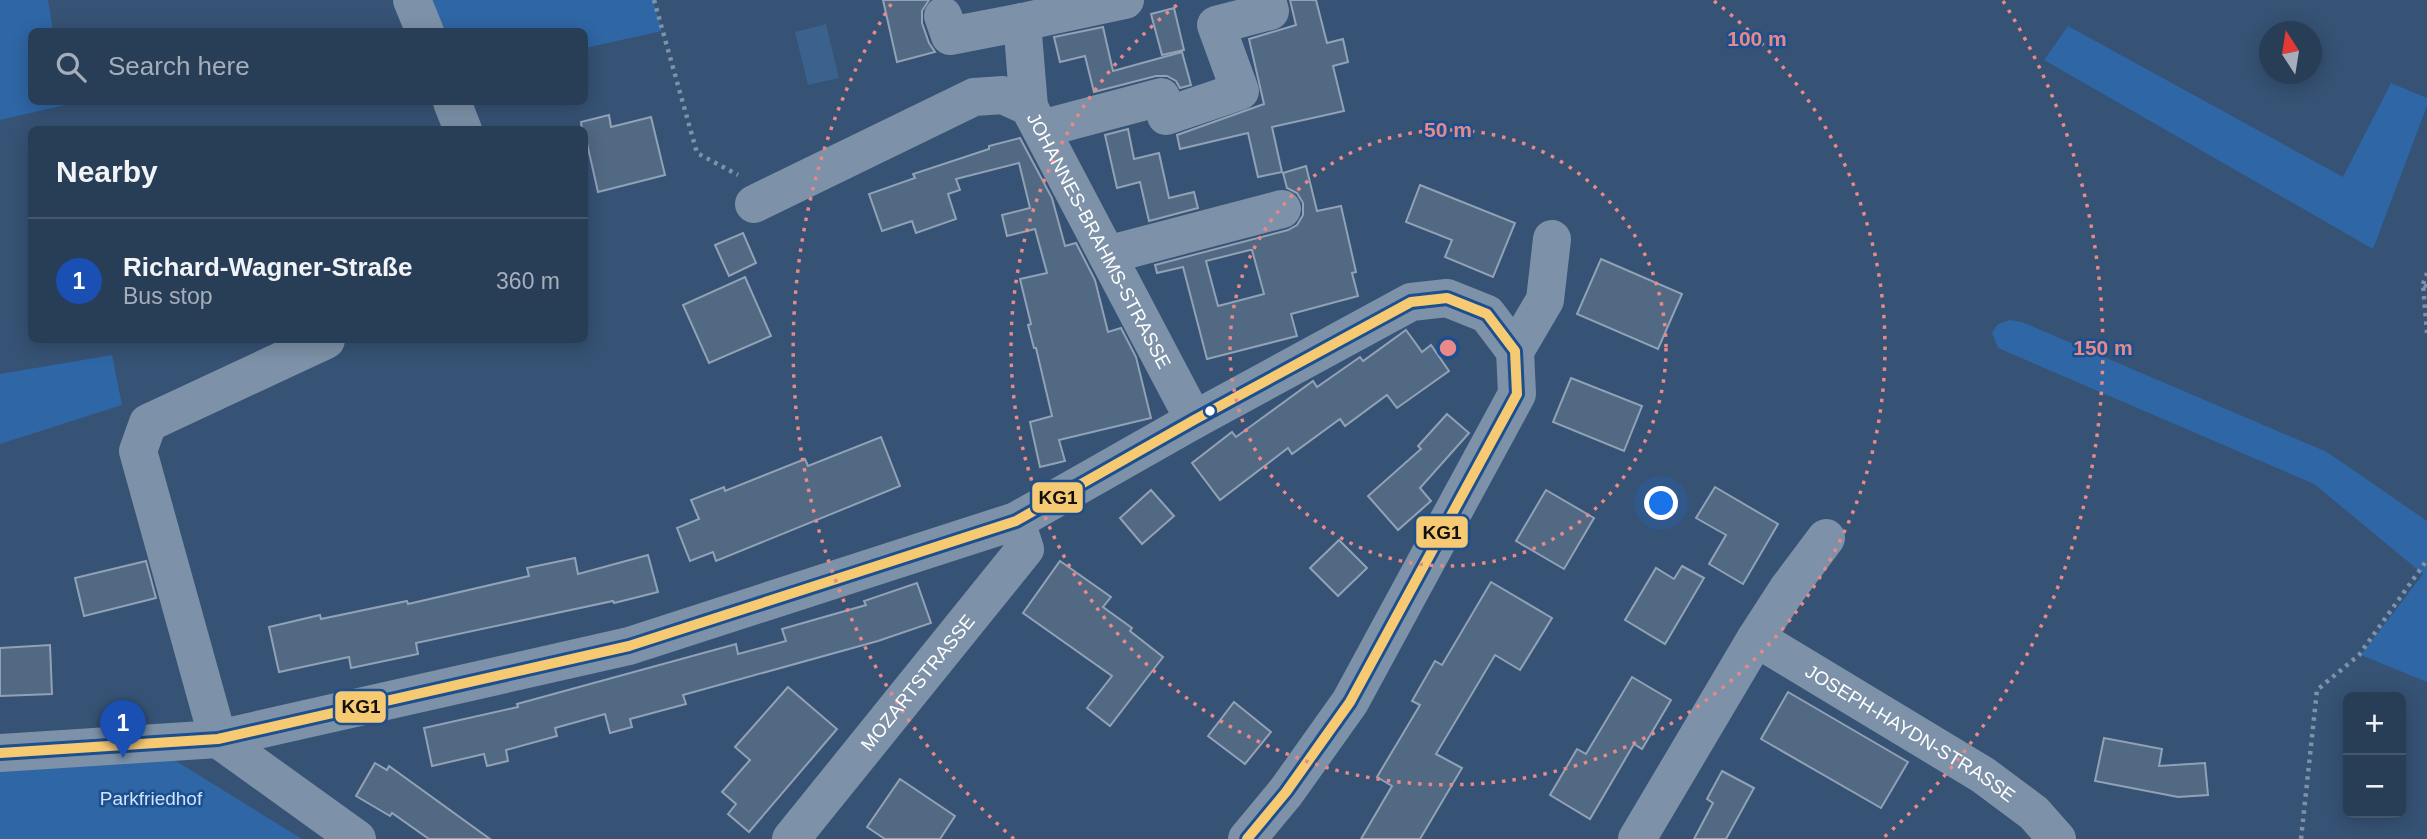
<!DOCTYPE html>
<meta charset="utf-8">
<style>
:root{--surface:#283e57;--page:#344961;--text:#f1f3f6;--muted:#a5aeba;--line:#44576d;--accent:#d6ab8b}
body{margin:0;font-family:Helvetica,sans-serif;background:var(--page);color:var(--text)}
.controls{position:absolute;right:21px;bottom:21px;display:grid;overflow:hidden;border-radius:10px;box-shadow:0 4px 18px #0003}
.controls button{width:63px;height:63px;display:grid;place-items:center;padding:0;border:0;border-bottom:2px solid var(--line);background:var(--surface);color:var(--text);font:35px sans-serif}
.compass{position:absolute;left:2259px;top:21px;width:63px;height:63px;border-radius:50%;background:var(--surface);box-shadow:0 4px 18px #0003;rotate:348deg}
.you{position:absolute;left:1662px;top:504px;width:24px;height:24px;margin:-18px;border:5px solid #fff;border-radius:50%;background:#1a73e8;box-shadow:0 0 0 10px #1a73e833}
.badge{display:grid;place-items:center;width:46px;height:46px;border-radius:50%;background:var(--accent);color:#fff;font-size:23px;font-weight:700}
.pin{position:absolute;translate:-50% -58px;filter:drop-shadow(0 2px 4px #0008)}
.pin::after{content:'';position:absolute;top:37px;width:24px;height:21px;background:inherit;clip-path:polygon(0 0,100% 0,50% 100%)}
.list{margin:0;padding:0;list-style:none}
h2{display:flex;justify-content:space-between;align-items:center;height:91px;margin:0;padding:0 28px;font-size:30px}
h2 small{font-size:23px;font-weight:400;color:var(--muted)}
.list li{display:grid;grid-template-columns:46px 1fr auto;gap:21px;align-items:center;box-sizing:border-box;height:126px;padding:0 28px;border-top:2px solid var(--line)}
.list b{display:block;font-size:26px;white-space:nowrap}
.list p{margin:0;font-size:23px;white-space:nowrap;color:var(--muted)}
.list em{font-size:23px;font-style:normal;color:var(--muted)}
.icon{flex:none;width:38px;height:38px;fill:none;stroke:currentColor;stroke-width:2;stroke-linecap:round;stroke-linejoin:round}
.map{position:relative;flex:none;width:2427px;height:839px;overflow:hidden}
.search{position:absolute;background:var(--surface);box-shadow:0 4px 18px #0003;left:28px;top:28px;width:560px;height:77px;display:flex;align-items:center;gap:18px;box-sizing:border-box;padding:0 24px;border-radius:10px;color:var(--muted);font-size:26px}
.panel{position:absolute;background:var(--surface);box-shadow:0 4px 18px #0003;left:28px;top:126px;width:560px;height:217px;border-radius:10px}
.map>svg:first-child{display:block}
</style>
<div class="map">
<svg width="2427" height="839" viewBox="0 0 2427 839">
<rect width="100%" height="100%" fill="#365274"/>
<!-- green -->
<g fill="#2f66a5">
<path d="M 0,0 L 48,0 L 53,31 L 32,32 L 32,102 L 64,102 L 65,105 L 0,120 Z"/>
<path d="M 416,0 L 653,0 L 662,31 L 585,48 L 584,32 L 429,31 Z"/>
<path d="M 2068,26 L 2343,177 L 2391,83 L 2427,98 L 2427,106 L 2373,249 L 2044,60 Z"/>
<path d="M 2010,320 L 2022,322 L 2327,452 L 2427,521 L 2427,682 L 2361,655 L 2423,574 L 2314,484 L 1998,348 L 1992,333 L 1998,324 Z"/>
<path d="M 112,355 L 122,405 L 0,444 L 0,374 Z"/>
<path d="M 168,756 L 302,839 L 0,839 L 0,767 Z"/>
</g>
<!-- water -->
<path fill="#3b618d" d="M 826,24 L 839,78 L 808,85 L 795,32 Z"/>
<!-- building -->
<g fill="#526984" stroke="#92a2b6" stroke-width="2" fill-rule="evenodd">
<path d="M 883,0 L 929,0 L 922,11 L 922,23 L 929,43 L 935,52 L 897,62 Z"/>
<path d="M 1290,0 L 1316,0 L 1327,43 L 1343,39 L 1348,62 L 1333,66 L 1344,111 L 1272,127 L 1282,172 L 1258,177 L 1248,133 L 1180,149 L 1177,135 L 1264,104 L 1249,39 L 1296,25 Z"/>
<path d="M 1174,8 L 1184,50 L 1162,55 L 1151,14 Z"/>
<path d="M 1103,27 L 1113,71 L 1182,52 L 1191,85 L 1180,88 L 1176,81 L 1167,76 L 1156,76 L 1094,92 L 1085,56 L 1060,62 L 1054,37 Z"/>
<path d="M 609,115 L 611,127 L 651,117 L 665,175 L 598,192 L 584,130 L 582,130 L 581,122 Z"/>
<path d="M 1128,129 L 1134,159 L 1159,153 L 1169,198 L 1194,192 L 1198,208 L 1149,221 L 1140,182 L 1117,188 L 1105,135 Z"/>
<path d="M 1020,138 L 1052,198 L 1065,246 L 1076,243 L 1095,280 L 1108,332 L 1121,328 L 1136,357 L 1151,418 L 1059,440 L 1065,461 L 1040,467 L 1030,422 L 1052,416 L 1036,348 L 1034,348 L 1028,325 L 1031,324 L 1020,279 L 1047,273 L 1035,229 L 1007,236 L 1002,215 L 1030,208 L 1019,163 L 956,179 L 960,190 L 948,194 L 956,219 L 916,233 L 912,221 L 882,231 L 869,194 L 915,178 L 913,174 L 989,149 L 989,146 Z"/>
<path d="M 1306,166 L 1317,211 L 1341,206 L 1356,272 L 1352,273 L 1358,296 L 1291,314 L 1297,336 L 1207,359 L 1183,267 L 1157,273 L 1155,265 L 1288,230 L 1297,225 L 1303,215 L 1303,203 L 1297,193 L 1287,188 L 1283,173 ZM 1250,250 L 1252,250 L 1264,294 L 1218,306 L 1206,261 Z"/>
<path d="M 1420,185 L 1515,223 L 1493,277 L 1445,257 L 1452,240 L 1406,222 Z"/>
<path d="M 743,233 L 756,263 L 729,276 L 715,245 Z"/>
<path d="M 1601,259 L 1682,294 L 1658,349 L 1577,314 Z"/>
<path d="M 745,277 L 771,336 L 709,363 L 683,305 Z"/>
<path d="M 1406,330 L 1422,352 L 1431,345 L 1449,371 L 1397,408 L 1387,395 L 1345,426 L 1340,419 L 1292,454 L 1288,448 L 1220,500 L 1192,463 L 1232,432 L 1236,437 L 1313,381 L 1317,387 L 1360,357 L 1363,361 Z"/>
<path d="M 1571,378 L 1642,406 L 1624,451 L 1553,422 Z"/>
<path d="M 1447,414 L 1469,433 L 1420,488 L 1431,501 L 1398,530 L 1368,496 L 1421,449 L 1418,446 Z"/>
<path d="M 881,437 L 900,486 L 716,561 L 713,552 L 690,561 L 677,528 L 699,519 L 691,500 L 724,487 L 725,491 L 805,459 L 808,466 Z"/>
<path d="M 1715,487 L 1778,524 L 1743,584 L 1709,564 L 1726,535 L 1696,518 Z"/>
<path d="M 1151,490 L 1174,516 L 1142,544 L 1120,518 Z"/>
<path d="M 1546,490 L 1594,518 L 1564,569 L 1516,541 Z"/>
<path d="M 1339,540 L 1367,568 L 1338,596 L 1310,568 Z"/>
<path d="M 648,555 L 658,592 L 614,603 L 613,601 L 416,643 L 418,654 L 351,668 L 349,657 L 279,672 L 269,627 L 320,615 L 321,619 L 407,601 L 408,604 L 529,576 L 527,568 L 575,558 L 578,574 Z"/>
<path d="M 146,561 L 156,598 L 84,616 L 75,578 Z"/>
<path d="M 1060,561 L 1111,597 L 1103,607 L 1132,628 L 1130,631 L 1163,657 L 1110,726 L 1087,708 L 1112,676 L 1023,613 Z"/>
<path d="M 1682,566 L 1704,578 L 1665,644 L 1625,620 L 1656,568 L 1674,579 Z"/>
<path d="M 1491,582 L 1552,618 L 1520,670 L 1495,655 L 1436,754 L 1462,768 L 1420,839 L 1361,839 L 1392,786 L 1377,777 L 1420,705 L 1412,701 L 1435,661 L 1442,665 Z"/>
<path d="M 917,583 L 931,623 L 878,641 L 683,695 L 686,704 L 630,719 L 632,727 L 610,733 L 605,714 L 555,728 L 557,736 L 506,750 L 508,761 L 487,766 L 484,754 L 432,766 L 424,728 L 518,707 L 517,704 L 736,644 L 738,654 L 786,641 L 782,629 L 866,605 L 864,601 Z"/>
<path d="M 50,645 L 52,694 L 0,696 L 0,648 Z"/>
<path d="M 1632,677 L 1671,700 L 1642,749 L 1634,744 L 1590,819 L 1550,795 L 1577,749 L 1586,754 Z"/>
<path d="M 788,687 L 837,729 L 749,832 L 728,814 L 736,804 L 722,792 L 750,760 L 735,747 Z"/>
<path d="M 1788,692 L 1908,762 L 1881,808 L 1761,739 Z"/>
<path d="M 1234,702 L 1271,732 L 1245,764 L 1208,736 Z"/>
<path d="M 2104,738 L 2162,749 L 2159,766 L 2205,763 L 2208,795 L 2178,797 L 2095,781 Z"/>
<path d="M 375,763 L 387,770 L 389,766 L 490,839 L 429,839 L 392,813 L 390,816 L 356,796 Z"/>
<path d="M 1722,771 L 1754,788 L 1726,839 L 1694,839 L 1713,803 L 1707,799 Z"/>
<path d="M 900,779 L 955,816 L 940,839 L 885,839 L 867,827 Z"/>
</g>
<g fill="none" stroke-linecap="round" stroke-linejoin="round">
<!-- path -->
<g stroke="#7d92a8" stroke-width="4.5" stroke-dasharray="3.5 5" stroke-linecap="butt">
<path d="M 654,0 L 697,153 L 738,175"/>
<path d="M 2423,284 L 2427,273"/>
<path d="M 2427,287 L 2423,284 L 2427,333"/>
<path d="M 2301,839 L 2317,690 L 2359,655 L 2427,560"/>
</g>
<!-- minor -->
<g stroke="#7d92a8" stroke-width="38">
<path d="M 412,0 L 425,32"/>
<path d="M 943,16 L 950,36 L 1022,22"/>
<path d="M 452,102 L 463,130"/>
<path d="M 1029,107 L 1022,22 L 1125,0"/>
<path d="M 1041,129 L 1161,97 L 1166,116 L 1240,91 L 1216,25 L 1270,11 L 1267,0"/>
<path id="s1" d="M 754,204 L 974,97 L 1003,95 L 1029,107 L 1194,420"/>
<path d="M 1107,255 L 1282,209"/>
<path d="M 1515,351 L 1545,300 L 1552,239"/>
<path d="M 1756,638 L 1787,590 L 1826,538"/>
<path d="M 218,739 L 138,451 L 148,423 L 326,340"/>
<path d="M 218,739 L 357,839"/>
<path d="M 0,753 L 218,739 L 629,646 L 1016,521 L 1194,420 L 1411,302 L 1447,298 L 1487,314 L 1515,351"/>
<path id="s2" d="M 791,839 L 1025,549 L 1016,521"/>
<path d="M 1247,839 L 1286,792 L 1350,702 L 1517,394 L 1515,351"/>
<path id="s3" d="M 1637,839 L 1756,638 L 1983,775 L 2034,813 L 2057,839"/>
</g>
<!-- bus-1 casing -->
<g stroke="#1b4f8f" stroke-width="16">
<path id="bus-1" d="M 0,753 L 218,739 L 629,646 L 1016,521 L 1194,420 L 1411,302 L 1447,298 L 1487,314 L 1515,351 L 1517,394 L 1350,702 L 1286,792 L 1247,839"/>
</g>
<!-- bus-1 -->
<use href="#bus-1" stroke="#f6c973" stroke-width="10"/>
</g>
<!-- distance rings -->
<g fill="none" stroke="#e88989" stroke-width="3.5" stroke-dasharray="3.5 7">
<circle cx="1448" cy="348" r="218"/>
<path d="M1714 1A437 437 0 1 1 1182 1"/>
<path d="M1014 839A655 655 0 0 1 893 1M2003 1A655 655 0 0 1 1882 839"/>
</g>
<!-- markers -->
<circle fill="#fff" stroke="#1b4f8f" stroke-width="2.5" cx="1210" cy="411" r="6"/>
<g text-anchor="middle" dominant-baseline="central" stroke-width="5" stroke-linejoin="round" paint-order="stroke">
<!-- street labels -->
<g font-size="19" fill="#fff" stroke="#1b4f8f">
<text stroke="none"><textPath href="#s1" startOffset="453">JOHANNES-BRAHMS-STRASSE</textPath></text>
<text stroke="none"><textPath href="#s2" startOffset="201">MOZARTSTRASSE</textPath></text>
<text stroke="none"><textPath href="#s3" startOffset="415">JOSEPH-HAYDN-STRASSE</textPath></text>
</g>
<!-- park labels -->
<g font-size="19" fill="#cfe3fa" stroke="#1b4f8f">
<text x="151" y="798">Parkfriedhof</text>
</g>
</g>
<circle cx="1448" cy="348" r="10" fill="#e88989" stroke="#1b4f8f" stroke-width="3.5"/>
<g font-size="21" text-anchor="middle" font-weight="bold" fill="#e88989" stroke="#1b4f8f" stroke-width="5" stroke-linejoin="round" paint-order="stroke">
<text x="1757" y="46">100 m</text>
<text x="1448" y="137">50 m</text>
<text x="2103" y="355">150 m</text>
</g>
<g stroke="#1b4f8f" stroke-width="2.5">
<rect x="1031" y="481" width="53" height="33" rx="7" fill="#f6c973"/>
<rect x="1415" y="515" width="54" height="34" rx="7" fill="#f6c973"/>
<rect x="334" y="690" width="53" height="34" rx="7" fill="#f6c973"/>
</g>
<g font-size="19" text-anchor="middle" font-weight="bold" fill="#111">
<text x="1058" y="504">KG1</text>
<text x="1442" y="539">KG1</text>
<text x="361" y="713">KG1</text>
</g>
</svg>
<div class="controls">
<button>+</button>
<button>−</button>
</div>
<svg class="compass" viewBox="-18 -18 36 36"><path d="M0-13l5 13h-10z" fill="#e53935"/><path d="M0 13l5-13h-10z" fill="#a5aeba"/></svg>
<div class="you"></div>
<div class="pin badge" style="left:123px;top:758px;background:#1a4fb4">1</div>
<div class="search"><svg class="icon" aria-label="search" viewBox="0 0 24 24"><circle cx="10" cy="10" r="6"/><path d="M15 15l6 6"/></svg>Search here</div>
<section class="panel">
<h2>Nearby<small></small></h2>
<ul class="list">
<li><span class="badge" style="background:#1a4fb4">1</span><div><b>Richard-Wagner-Straße</b><p>Bus stop</p></div><em>360 m</em></li>
</ul>
</section>
</div>
